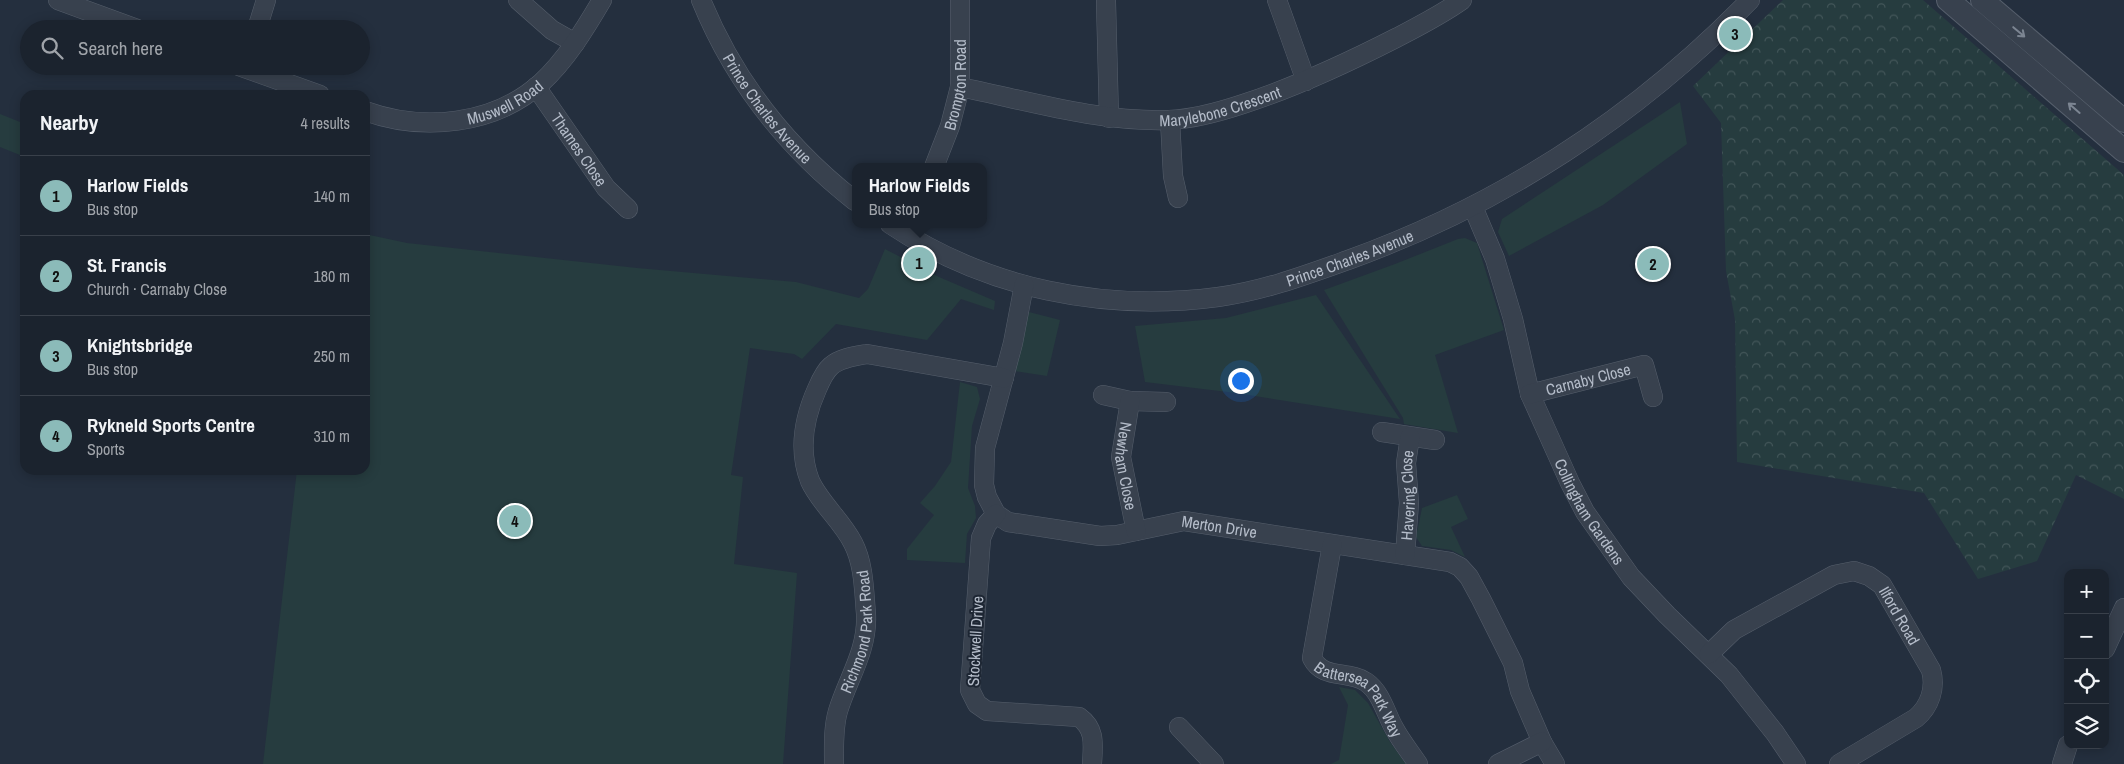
<!DOCTYPE html>
<meta charset="utf-8">
<style>
:root{--surface:#1b232e;--page:#242b36;--text:#f1f3f6;--muted:#a0a4aa;--line:#39404a;--accent:#8bbbb9}
body{margin:0;font-family:"Archivo Narrow",sans-serif;background:var(--page);color:var(--text)}
.controls{position:absolute;right:15px;bottom:15px;display:grid;overflow:hidden;border-radius:10px;box-shadow:0 2px 12px #0003}
.controls button{width:45px;height:45px;display:grid;place-items:center;padding:0;border:0;border-bottom:1px solid var(--line);background:var(--surface);color:var(--text);font:25px sans-serif}
.you{position:absolute;left:1240px;top:380px;width:18px;height:18px;margin:-12px;border:4px solid #fff;border-radius:50%;background:#1a73e8;box-shadow:0 0 0 8px #1a73e833}
.badge{display:grid;place-items:center;width:32px;height:32px;border-radius:50%;background:var(--accent);color:#111;font-size:16px;font-weight:700}
.pin{position:absolute;translate:-50% -50%;border:2px solid #fff;box-shadow:0 1px 5px #0006}
.popup{position:absolute;left:852px;top:163px;width:135px;height:65px;box-sizing:border-box;display:grid;place-content:center;border-radius:10px;background:var(--surface);filter:drop-shadow(0 1px 4px #0005);font-size:16px;white-space:nowrap;color:var(--muted)}
.popup b{font-size:19px;color:var(--text)}
.popup::after{content:'';position:absolute;left:50%;top:100%;margin-left:-10px;border:10px solid transparent;border-top-color:var(--surface)}
.list{margin:0;padding:0;list-style:none}
h2{display:flex;justify-content:space-between;align-items:center;height:65px;margin:0;padding:0 20px;font-size:21px}
h2 small{font-size:16px;font-weight:400;color:var(--muted)}
.list li{display:grid;grid-template-columns:32px 1fr auto;gap:15px;align-items:center;box-sizing:border-box;height:80px;padding:0 20px;border-top:1px solid var(--line)}
.list b{display:block;font-size:19px;white-space:nowrap}
.list p{margin:0;font-size:16px;white-space:nowrap;color:var(--muted)}
.list em{font-size:16px;font-style:normal;color:var(--muted)}
.icon{flex:none;width:28px;height:28px;fill:none;stroke:currentColor;stroke-width:2;stroke-linecap:round;stroke-linejoin:round}
.map{position:relative;flex:none;width:2124px;height:764px;overflow:hidden}
.search{position:absolute;background:var(--surface);box-shadow:0 2px 12px #0003;left:20px;top:20px;width:350px;height:55px;display:flex;align-items:center;gap:12px;box-sizing:border-box;padding:0 18px;border-radius:28px;color:var(--muted);font-size:19px}
.panel{position:absolute;background:var(--surface);box-shadow:0 2px 12px #0003;left:20px;top:90px;width:350px;height:385px;border-radius:15px}
.map>svg:first-child{display:block}
</style>
<div class="map">
<svg width="2124" height="764" viewBox="0 0 2124 764">
<defs>
<pattern id="forest-crowns" width="20" height="18" patternUnits="userSpaceOnUse" patternTransform="scale(1.25)"><rect width="20" height="18" fill="#263c3f"/><path d="M2 6a3 3 0 1 1 6 0M12 15a3 3 0 1 1 6 0" fill="none" stroke="#435659"/></pattern>
</defs>
<rect width="100%" height="100%" fill="#242f3e"/>
<!-- grass -->
<g fill="#263c3f">
<path d="M 1680,102 L 1687,144 L 1603,205 L 1509,256 L 1498,232 L 1502,219 Z"/>
<path d="M 0,114 L 25,124 L 25,157 L 0,147 Z"/>
<path d="M 365,234 L 407,243 L 637,268 L 796,282 L 859,298 L 868,289 L 885,249 L 939,277 L 995,301 L 994,310 L 961,299 L 927,340 L 836,324 L 802,359 L 794,354 L 750,348 L 731,475 L 743,477 L 734,564 L 797,573 L 783,764 L 263,764 L 297,470 L 365,470 Z"/>
<path d="M 1465,238 L 1477,243 L 1504,330 L 1435,355 L 1458,433 L 1404,424 L 1403,418 L 1324,290 L 1395,264 L 1458,239 Z"/>
<path d="M 1316,295 L 1400,419 L 1236,393 L 1145,382 L 1135,326 L 1226,318 Z"/>
<path d="M 1029,312 L 1060,320 L 1047,376 L 1014,371 Z"/>
<path d="M 960,382 L 977,387 L 980,399 L 972,426 L 968,488 L 975,506 L 976,518 L 967,534 L 965,563 L 907,560 L 907,549 L 934,515 L 920,503 L 935,486 L 951,462 Z"/>
<path d="M 1457,495 L 1468,519 L 1451,527 L 1465,557 L 1451,550 L 1422,546 L 1416,537 L 1422,508 Z"/>
<path d="M 1339,687 L 1355,690 L 1368,703 L 1390,742 L 1406,764 L 1331,764 L 1339,760 L 1348,705 Z"/>
</g>
<!-- forest -->
<path fill="url(#forest-crowns)" d="M 1783,0 L 1923,0 L 2124,175 L 2124,499 L 2076,475 L 2037,561 L 1978,579 L 1924,493 L 1737,462 L 1735,320 L 1726,271 L 1721,123 L 1693,86 Z"/>
<g fill="none" stroke-linecap="round" stroke-linejoin="round">
<!-- minor casing -->
<g stroke="#565f6c" stroke-width="20">
<g id="minor">
<path d="M 58,0 L 137,29"/>
<path d="M 518,0 L 552,30 L 575,43"/>
<path id="s1" d="M 701,0 C 734,81 786,147 855,201"/>
<path d="M 1277,0 L 1306,81"/>
<path d="M 1106,2 L 1109,118"/>
<path d="M 257,29 L 266,0"/>
<path d="M 239,66 L 320,95"/>
<path id="s2" d="M 536,87 L 606,188 L 628,209"/>
<path id="s3" d="M 960,87 C 1029,101 1097,122 1169,120 C 1195,119 1219,112 1243,104 C 1296,87 1347,63 1396,38 C 1419,26 1441,15 1462,0"/>
<path id="s4" d="M 365,111 C 423,132 494,125 541,83 C 566,60 585,29 602,0"/>
<path d="M 1170,120 L 1173,176 L 1178,198"/>
<path id="s5" d="M 934,167 L 950,126 L 960,87 L 960,0"/>
<path id="s6" d="M 1473,207 L 1495,259 L 1513,319 L 1530,394 L 1570,483 L 1585,512 L 1631,577 L 1667,615 L 1729,675 L 1775,733 L 1796,764"/>
<path id="s7" d="M 890,224 C 987,289 1104,312 1218,297 C 1263,291 1306,275 1348,260 C 1501,205 1637,116 1750,0"/>
<path id="s8" d="M 1024,285 L 1013,343 L 985,448 L 984,485 L 987,497 L 996,514 L 1008,522 L 1100,536 L 1117,535 L 1184,521 L 1450,562 L 1460,567 L 1469,577 L 1481,599 L 1513,663 L 1520,691 L 1542,742 L 1555,764"/>
<path id="s9" d="M 1530,394 L 1644,365 L 1653,397"/>
<path d="M 1103,395 L 1130,401 L 1166,402"/>
<path id="s10" d="M 1130,401 L 1121,457 L 1136,531"/>
<path d="M 1382,432 L 1435,440"/>
<path d="M 996,514 L 987,524 L 981,538 L 970,690 L 977,704 L 987,711 L 1079,717 C 1096,729 1093,745 1092,764"/>
<path id="s11" d="M 1332,545 L 1312,658 C 1323,680 1348,670 1366,682 C 1381,692 1386,714 1394,728 C 1401,741 1410,752 1418,764"/>
<path id="s12" d="M 1405,555 L 1409,503 L 1406,463 L 1410,437"/>
<path d="M 2105,649 L 2124,608"/>
<path id="s13" d="M 1709,654 L 1734,630 L 1834,575 L 1854,571 L 1869,576 L 1882,585 L 1931,670 C 1936,688 1930,706 1916,718 L 1839,764"/>
<path d="M 1179,727 L 1214,764"/>
<path id="s14" d="M 834,764 C 834,747 833,728 838,711 C 848,678 868,650 866,614 C 864,591 864,564 853,543 C 842,521 820,503 810,481 C 798,450 804,418 817,389 C 820,382 825,371 831,366 C 840,358 855,356 867,354 L 1004,378"/>
<path d="M 1498,764 L 1542,742"/>
<path d="M 2062,764 L 2068,745"/>
</g>
</g>
<!-- tertiary casing -->
<g stroke="#565f6c" stroke-width="24">
<g id="tertiary">
<path d="M 1948,0 L 2124,151"/>
<path d="M 1982,0 L 2124,121"/>
</g>
</g>
<!-- minor -->
<use href="#minor" stroke="#38414e" stroke-width="19"/>
<!-- tertiary -->
<use href="#tertiary" stroke="#38414e" stroke-width="22"/>
</g>
<!-- one-way arrows -->
<defs><path id="oneway-shaft" d="M-6 0H5M1.5-3L5.5 0L1.5 3" fill="none" stroke-width="1.6" stroke-linecap="round" stroke-linejoin="round" transform="scale(1.25)"/></defs>
<g stroke="#7c8592">
<use href="#oneway-shaft" transform="translate(2019 32) rotate(40)"/>
<use href="#oneway-shaft" transform="translate(2074 108) rotate(-139)"/>
</g>
<g text-anchor="middle" dominant-baseline="central" stroke-width="4" stroke-linejoin="round" paint-order="stroke">
<!-- street labels -->
<g font-size="16" fill="#b4bcc9" stroke="#1d2633">
<text stroke="none"><textPath href="#s5" startOffset="86">Brompton Road</textPath></text>
<text stroke="none"><textPath href="#s4" startOffset="145">Muswell Road</textPath></text>
<text stroke="none"><textPath href="#s3" startOffset="265">Marylebone Crescent</textPath></text>
<text stroke="none"><textPath href="#s1" startOffset="128">Prince Charles Avenue</textPath></text>
<text stroke="none"><textPath href="#s2" startOffset="76">Thames Close</textPath></text>
<text stroke="none"><textPath href="#s7" startOffset="481">Prince Charles Avenue</textPath></text>
<text stroke="none"><textPath href="#s9" startOffset="60">Carnaby Close</textPath></text>
<text stroke="none"><textPath href="#s10" startOffset="66">Newham Close</textPath></text>
<text stroke="none"><textPath href="#s12" startOffset="60">Havering Close</textPath></text>
<text stroke="none"><textPath href="#s6" startOffset="328">Collingham Gardens</textPath></text>
<text stroke="none"><textPath href="#s8" startOffset="465">Merton Drive</textPath></text>
<text stroke="none"><textPath href="#s13" startOffset="236">Ilford Road</textPath></text>
<text stroke="none"><textPath href="#s14" startOffset="136">Richmond Park Road</textPath></text>
<text transform="translate(975 641) rotate(-87)">Stockwell Drive</text>
<text stroke="none"><textPath href="#s11" startOffset="181">Battersea Park Way</textPath></text>
</g>
</g>
</svg>
<div class="controls">
<button>+</button>
<button>−</button>
<button><svg class="icon" aria-label="locate" viewBox="0 0 24 24"><circle cx="12" cy="12" r="6"/><path d="M12 2v4M12 18v4M2 12h4M18 12h4"/></svg></button>
<button><svg class="icon" aria-label="layers" viewBox="0 0 24 24"><path d="M12 4l9 5-9 5-9-5zM3 14l9 5 9-5"/></svg></button>
</div>
<div class="you"></div>
<div class="pin badge" style="left:919px;top:263px">1</div>
<div class="popup"><b>Harlow Fields</b>Bus stop</div>
<div class="pin badge" style="left:1653px;top:264px">2</div>
<div class="pin badge" style="left:1735px;top:34px">3</div>
<div class="pin badge" style="left:515px;top:521px">4</div>
<div class="search"><svg class="icon" aria-label="search" viewBox="0 0 24 24"><circle cx="10" cy="10" r="6"/><path d="M15 15l6 6"/></svg>Search here</div>
<section class="panel">
<h2>Nearby<small>4 results</small></h2>
<ul class="list">
<li><span class="badge">1</span><div><b>Harlow Fields</b><p>Bus stop</p></div><em>140 m</em></li>
<li><span class="badge">2</span><div><b>St. Francis</b><p>Church · Carnaby Close</p></div><em>180 m</em></li>
<li><span class="badge">3</span><div><b>Knightsbridge</b><p>Bus stop</p></div><em>250 m</em></li>
<li><span class="badge">4</span><div><b>Rykneld Sports Centre</b><p>Sports</p></div><em>310 m</em></li>
</ul>
</section>
</div>
